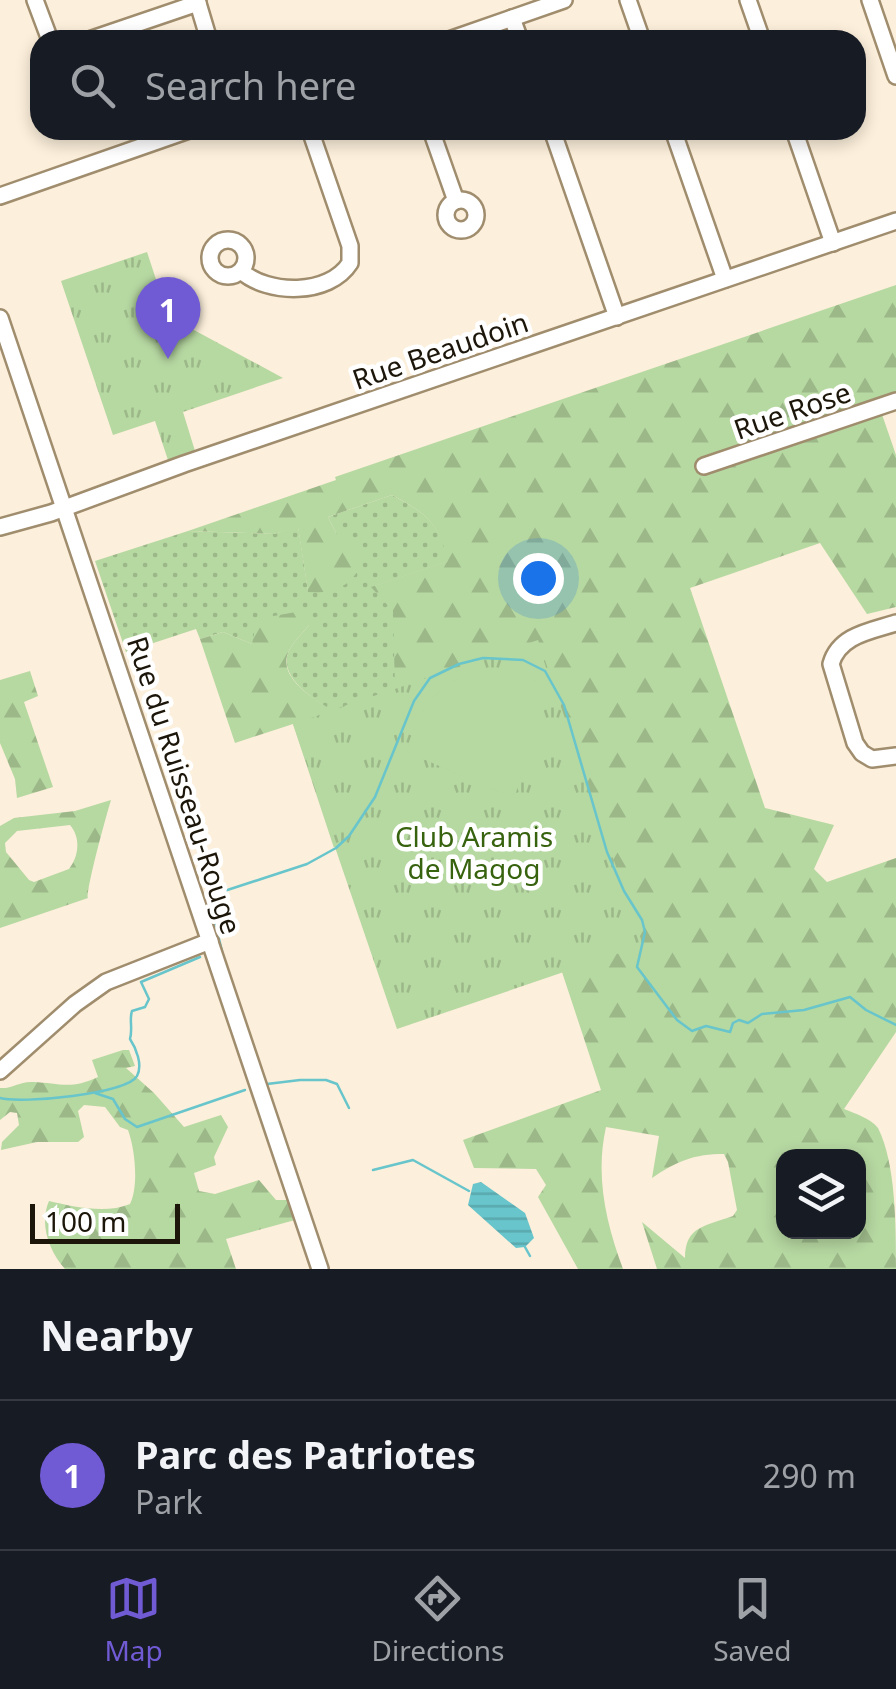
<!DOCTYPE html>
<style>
:root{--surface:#171b24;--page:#20242c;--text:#f1f3f6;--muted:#9ea1a6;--line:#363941;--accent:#715bd5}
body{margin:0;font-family:"Noto Sans",sans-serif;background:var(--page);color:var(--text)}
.controls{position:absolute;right:30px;bottom:30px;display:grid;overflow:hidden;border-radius:20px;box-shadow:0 5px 15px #0003}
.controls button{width:90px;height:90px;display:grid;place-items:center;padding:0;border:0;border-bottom:2px solid var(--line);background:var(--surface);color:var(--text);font:50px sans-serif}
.scale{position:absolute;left:30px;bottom:25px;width:150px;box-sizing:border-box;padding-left:10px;border:5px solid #1c1509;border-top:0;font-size:28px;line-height:35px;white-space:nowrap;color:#1c1509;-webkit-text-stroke:8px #fff;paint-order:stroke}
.you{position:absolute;left:538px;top:578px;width:35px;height:35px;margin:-25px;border:8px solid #fff;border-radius:50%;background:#1a73e8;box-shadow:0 0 0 15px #1a73e833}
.badge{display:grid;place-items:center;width:65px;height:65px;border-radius:50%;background:var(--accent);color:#fff;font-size:32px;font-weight:700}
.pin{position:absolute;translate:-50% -82px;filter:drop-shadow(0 2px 5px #0008)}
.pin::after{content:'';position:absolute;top:52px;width:35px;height:30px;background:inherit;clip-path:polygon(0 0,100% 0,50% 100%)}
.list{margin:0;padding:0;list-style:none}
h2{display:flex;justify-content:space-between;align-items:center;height:130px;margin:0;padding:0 40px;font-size:42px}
h2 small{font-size:32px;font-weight:400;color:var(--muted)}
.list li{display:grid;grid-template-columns:65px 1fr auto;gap:30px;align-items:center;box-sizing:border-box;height:150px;padding:0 40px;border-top:2px solid var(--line)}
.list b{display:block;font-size:38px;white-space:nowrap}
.list p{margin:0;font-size:32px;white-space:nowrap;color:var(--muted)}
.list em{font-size:32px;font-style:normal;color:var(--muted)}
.icon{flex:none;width:55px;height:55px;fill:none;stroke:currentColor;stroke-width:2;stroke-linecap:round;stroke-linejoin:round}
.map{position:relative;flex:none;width:896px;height:1269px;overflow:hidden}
.search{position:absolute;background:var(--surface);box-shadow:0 5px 15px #0003;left:30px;right:30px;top:30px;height:110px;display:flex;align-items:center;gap:25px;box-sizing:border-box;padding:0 35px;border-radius:30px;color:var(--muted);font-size:38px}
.sheet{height:280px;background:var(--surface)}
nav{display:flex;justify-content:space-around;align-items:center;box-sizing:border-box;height:140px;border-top:2px solid var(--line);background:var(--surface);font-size:28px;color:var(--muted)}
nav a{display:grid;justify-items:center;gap:5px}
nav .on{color:var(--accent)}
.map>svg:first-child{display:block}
</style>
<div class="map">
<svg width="896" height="1269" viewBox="0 0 896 1269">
<defs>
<pattern id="grass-dots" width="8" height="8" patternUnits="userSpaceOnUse" patternTransform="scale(2.5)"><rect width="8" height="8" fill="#b6d8a1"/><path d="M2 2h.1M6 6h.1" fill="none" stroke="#9cb889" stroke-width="1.8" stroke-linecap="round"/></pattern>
<pattern id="forest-firs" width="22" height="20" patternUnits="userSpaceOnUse" patternTransform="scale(2.5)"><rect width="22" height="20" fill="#b6d8a1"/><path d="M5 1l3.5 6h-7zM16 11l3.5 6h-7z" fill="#9cb889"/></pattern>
<pattern id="park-tufts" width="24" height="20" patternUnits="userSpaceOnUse" patternTransform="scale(2.5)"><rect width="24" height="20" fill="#b6d8a1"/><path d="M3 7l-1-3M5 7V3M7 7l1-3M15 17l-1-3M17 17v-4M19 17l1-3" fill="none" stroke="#9cb889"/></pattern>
<pattern id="water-rules" width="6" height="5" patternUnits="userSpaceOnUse" patternTransform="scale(2.5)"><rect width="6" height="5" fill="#67c5cb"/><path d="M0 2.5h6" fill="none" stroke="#59a8ad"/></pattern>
</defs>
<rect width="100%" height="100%" fill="#fcefdb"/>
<!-- grass -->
<path fill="url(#grass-dots)" d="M 392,495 C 427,514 438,522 449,561 L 372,587 L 394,611 L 396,689 L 332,711 C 315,700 279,678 288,653 C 292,643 303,633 309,625 L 252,644 L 223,632 L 200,639 L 196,629 L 126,652 L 95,561 L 188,531 L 274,534 L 298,526 L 308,591 L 336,533 L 328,517 Z"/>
<!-- forest -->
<g fill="url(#forest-firs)" fill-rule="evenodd">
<path d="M 896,285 L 896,392 L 877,400 L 896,455 L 896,607 L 867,614 L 820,543 L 690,588 L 765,808 L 834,825 L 814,869 L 827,882 L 896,858 L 896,1032 L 844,1109 C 856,1114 870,1118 878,1128 C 896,1163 896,1227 896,1269 L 657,1269 L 642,1222 L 685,1258 C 685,1226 706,1226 733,1216 L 737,1210 L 728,1162 L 724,1154 C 694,1154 677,1161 652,1178 L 659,1136 L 606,1127 C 595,1176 606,1223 623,1269 L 578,1269 L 538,1197 L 546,1185 L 536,1169 L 474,1168 L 463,1140 L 601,1090 L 562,972 L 502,658 L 483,659 L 441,674 L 334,848 L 293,724 L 235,743 L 200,639 L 223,632 L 252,644 L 257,619 L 296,612 L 309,625 C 303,633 292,643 288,653 C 278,678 315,700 332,710 L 395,689 L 393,611 L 371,587 L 448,561 C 438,522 427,514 392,495 L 328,517 L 336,533 L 363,552 C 360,582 337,595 308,592 L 298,527 L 274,534 L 188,531 L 336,480 L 335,477 ZM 784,1156 L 858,1156 L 858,1232 L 784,1232 Z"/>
<path d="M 30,671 L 38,696 L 24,702 L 53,787 L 17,798 L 15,779 L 0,743 L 0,680 Z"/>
<path d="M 111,800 C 107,813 86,889 88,898 L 0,928 L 0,826 L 14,818 L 75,811 ZM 70,825 C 81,838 79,856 69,869 L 34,882 L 29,880 L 6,852 L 5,843 L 17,831 Z"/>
<path d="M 123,1050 L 129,1050 L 135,1066 L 126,1068 L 154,1093 L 184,1127 L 221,1115 L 228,1127 L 214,1157 L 216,1165 L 194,1173 L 199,1191 L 215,1194 L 259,1180 L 276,1200 L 288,1200 L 295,1220 L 226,1239 L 236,1269 L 65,1269 C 49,1251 39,1224 49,1201 C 74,1207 106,1214 130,1204 C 139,1186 135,1149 128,1130 L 120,1127 L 105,1107 L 84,1105 L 78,1111 L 84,1137 L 78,1142 L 37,1142 L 1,1150 L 2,1142 L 19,1125 L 17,1113 L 10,1112 L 0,1120 L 0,1088 C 12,1089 20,1081 33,1082 C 59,1083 71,1090 98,1077 L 92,1060 Z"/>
</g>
<!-- park -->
<g fill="url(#park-tufts)">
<path d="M 147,252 L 168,316 L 283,378 L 183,412 L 195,451 L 168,460 L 155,421 L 113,435 L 61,281 Z"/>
<path d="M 538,640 L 643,945 L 397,1029 L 293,724 Z"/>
</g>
<!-- garden -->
<path fill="#b6d8a1" d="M 481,672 L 514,674 L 546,685 L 516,793 L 509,796 L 407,752 C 416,713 439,677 481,672 Z"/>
<!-- water -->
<path fill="url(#water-rules)" d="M 481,1182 L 525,1213 L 534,1238 L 525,1247 L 516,1248 L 468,1205 L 473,1184 Z"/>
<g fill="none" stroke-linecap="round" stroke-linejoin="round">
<!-- stream -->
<g stroke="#67c5cb" stroke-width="2.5">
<path d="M 206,897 L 307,864 L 336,848 L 349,836 L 375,797 L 414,701 L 430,678 L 459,664 L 483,658 L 523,660 L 545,671 L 564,705 L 607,852 L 624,891 L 642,920 L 645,932 L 637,967 L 677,1020 L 692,1031 L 706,1026 L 730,1032 L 733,1023 L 739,1020 L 748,1023 L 762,1014 L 804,1010 L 850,997 L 866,1010 L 896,1025"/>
<path d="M 213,915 L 222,951"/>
<path d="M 267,1084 L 300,1080 L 326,1080 L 337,1084 L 349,1108"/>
<path d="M 95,1093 L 113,1099 L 125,1119 L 137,1127 L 245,1090"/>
<path d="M 0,1098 C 21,1104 127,1094 137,1076 C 143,1065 136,1048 130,1039 C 133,1029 129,1019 132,1011 L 145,1007 L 149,999 L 141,982 L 200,957"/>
<path d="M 373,1170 L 413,1160 L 469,1191"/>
<path d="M 525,1247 L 530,1256"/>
</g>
<!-- minor casing -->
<g stroke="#a08d6e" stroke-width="20">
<g id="minor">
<path d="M 35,0 L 50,40"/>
<path d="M 197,0 L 209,40"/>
<path d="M 628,0 L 642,40"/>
<path d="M 748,0 L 762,40"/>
<path d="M 870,0 L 896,76"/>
<path d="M 512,18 L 520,40"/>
<path d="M 89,40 L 198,3"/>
<path d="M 449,40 L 564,0"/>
<path d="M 431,130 L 456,201"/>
<path d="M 552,130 L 617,317"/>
<path d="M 673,130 L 725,279"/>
<path d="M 794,130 L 833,243"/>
<path d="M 0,196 L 189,130"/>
<circle cx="461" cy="215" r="15"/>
<circle cx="228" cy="258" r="18"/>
<path d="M 241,271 C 268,295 329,296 350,263 L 350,246 L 310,130"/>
<path d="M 0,318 L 320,1269"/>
<path d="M 704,466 L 896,401"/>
<path d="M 0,527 L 51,513 L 184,464 L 896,221"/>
<path d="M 896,623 C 871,631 839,635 831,664 L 855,743 L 862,753 L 872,759 L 896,756"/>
<path d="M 0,1071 L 75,1004 L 106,982 L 210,941"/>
</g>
</g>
<!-- minor -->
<use href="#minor" stroke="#fff" stroke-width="15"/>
</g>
<g text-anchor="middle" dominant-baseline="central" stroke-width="9" stroke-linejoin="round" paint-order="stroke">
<!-- street labels -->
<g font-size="28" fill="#1c1509" stroke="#fff">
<text transform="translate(440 350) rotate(-19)">Rue Beaudoin</text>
<text transform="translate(792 410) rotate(-19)">Rue Rose</text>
<text transform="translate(185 785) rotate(72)">Rue du Ruisseau-Rouge</text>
</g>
<!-- park labels -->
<g font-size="28" fill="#37620e" stroke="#fff">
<text x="474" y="836">Club Aramis<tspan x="474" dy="32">de Magog</tspan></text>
</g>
</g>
</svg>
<div class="controls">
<button><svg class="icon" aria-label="layers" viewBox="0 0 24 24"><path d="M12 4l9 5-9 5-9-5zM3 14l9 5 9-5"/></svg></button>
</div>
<div class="scale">100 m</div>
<div class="you"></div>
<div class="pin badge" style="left:168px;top:359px">1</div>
<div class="search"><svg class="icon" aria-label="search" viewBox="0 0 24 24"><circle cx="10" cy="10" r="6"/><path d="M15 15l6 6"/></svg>Search here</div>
</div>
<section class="sheet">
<h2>Nearby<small></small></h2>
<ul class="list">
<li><span class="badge">1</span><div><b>Parc des Patriotes</b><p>Park</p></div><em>290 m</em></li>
</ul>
</section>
<nav>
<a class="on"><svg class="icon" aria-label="map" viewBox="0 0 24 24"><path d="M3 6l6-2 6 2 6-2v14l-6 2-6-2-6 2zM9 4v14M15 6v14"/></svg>Map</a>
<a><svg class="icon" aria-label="directions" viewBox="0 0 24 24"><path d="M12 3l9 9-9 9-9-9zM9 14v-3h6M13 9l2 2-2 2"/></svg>Directions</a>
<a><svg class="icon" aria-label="saved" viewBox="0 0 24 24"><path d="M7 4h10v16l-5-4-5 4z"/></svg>Saved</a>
</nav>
